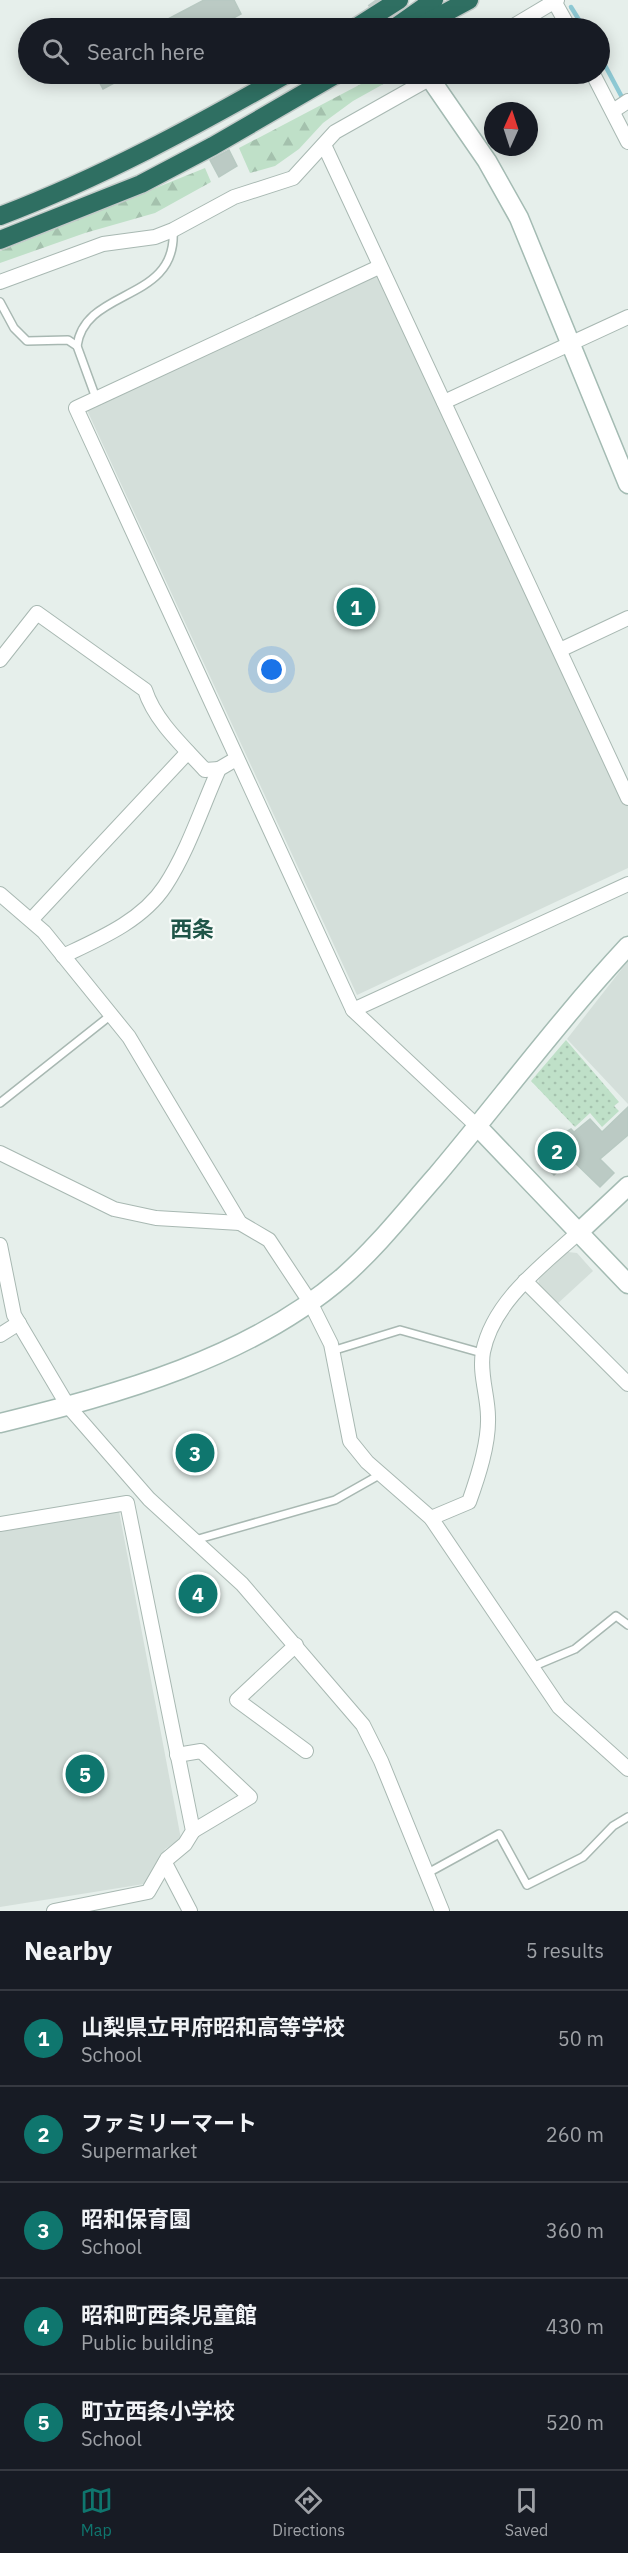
<!DOCTYPE html>
<meta charset="utf-8">
<style>
:root{--surface:#171b24;--page:#20242c;--text:#f1f3f6;--muted:#9ea1a6;--line:#363941;--accent:#0f766e}
body{margin:0;font-family:"IBM Plex Sans","Noto Sans JP",sans-serif;background:var(--page);color:var(--text)}
.compass{position:absolute;left:484px;top:102px;width:54px;height:54px;border-radius:50%;background:var(--surface);box-shadow:0 3px 15px #0003;rotate:3deg}
.you{position:absolute;left:272px;top:670px;width:21px;height:21px;margin:-15px;border:4px solid #fff;border-radius:50%;background:#1a73e8;box-shadow:0 0 0 9px #1a73e833}
.badge{display:grid;place-items:center;width:39px;height:39px;border-radius:50%;background:var(--accent);color:#fff;font-size:20px;font-weight:700}
.pin{position:absolute;translate:-50% -50%;border:3px solid #fff;box-shadow:0 2px 6px #0006}
.list{margin:0;padding:0;list-style:none}
h2{display:flex;justify-content:space-between;align-items:center;height:78px;margin:0;padding:0 24px;font-size:26px}
h2 small{font-size:20px;font-weight:400;color:var(--muted)}
.list li{display:grid;grid-template-columns:39px 1fr auto;gap:18px;align-items:center;box-sizing:border-box;height:96px;padding:0 24px;border-top:2px solid var(--line)}
.list b{display:block;font-size:22px;white-space:nowrap}
.list p{margin:0;font-size:20px;white-space:nowrap;color:var(--muted)}
.list em{font-size:20px;font-style:normal;color:var(--muted)}
.icon{flex:none;width:33px;height:33px;fill:none;stroke:currentColor;stroke-width:2;stroke-linecap:round;stroke-linejoin:round}
.map{position:relative;flex:none;width:628px;height:1911px;overflow:hidden}
.search{position:absolute;background:var(--surface);box-shadow:0 3px 15px #0003;left:18px;right:18px;top:18px;height:66px;display:flex;align-items:center;gap:15px;box-sizing:border-box;padding:0 21px;border-radius:33px;color:var(--muted);font-size:22px}
.sheet{height:558px;background:var(--surface)}
nav{display:flex;justify-content:space-around;align-items:center;box-sizing:border-box;height:84px;border-top:2px solid var(--line);background:var(--surface);font-size:16px;color:var(--muted)}
nav a{display:grid;justify-items:center;gap:3px}
nav .on{color:var(--accent)}
.map>svg:first-child{display:block}
</style>
<div class="map">
<svg width="628" height="1911" viewBox="0 0 628 1911">
<defs>
<pattern id="grass-dots" width="8" height="8" patternUnits="userSpaceOnUse" patternTransform="scale(1.5)"><rect width="8" height="8" fill="#bfe0c8"/><path d="M2 2h.1M6 6h.1" fill="none" stroke="#a4c1ad" stroke-width="1.8" stroke-linecap="round"/></pattern>
<pattern id="forest-firs" width="22" height="20" patternUnits="userSpaceOnUse" patternTransform="scale(1.5)"><rect width="22" height="20" fill="#bfe0c8"/><path d="M5 1l3.5 6h-7zM16 11l3.5 6h-7z" fill="#a4c1ad"/></pattern>
</defs>
<rect width="100%" height="100%" fill="#e6efeb"/>
<!-- built -->
<g fill="#d4dfda">
<path d="M 376,271 L 628,806 L 628,868 L 357,995 L 86,408 Z"/>
<path d="M 628,961 L 628,1104 L 567,1039 Z"/>
<path d="M 568,1252 L 577,1253 L 593,1271 L 556,1305 L 538,1286 L 539,1279 Z"/>
<path d="M 119,1511 L 181,1839 L 165,1849 L 144,1884 L 0,1907 L 0,1532 Z"/>
</g>
<!-- grass -->
<path fill="url(#grass-dots)" d="M 566,1040 L 619,1102 L 614,1106 L 619,1111 L 602,1127 L 590,1113 L 575,1127 L 531,1081 Z"/>
<!-- forest -->
<g fill="url(#forest-firs)">
<path d="M 380,74 L 394,74 L 396,77 L 353,101 L 323,123 L 299,149 L 275,166 L 250,173 L 239,148 Z"/>
<path d="M 205,168 L 211,182 L 155,213 L 85,233 L 0,263 L 0,251 Z"/>
</g>
<g fill="none" stroke-linecap="round" stroke-linejoin="round">
<!-- stream -->
<g stroke="#8ec9d4" stroke-width="4.5">
<path d="M 571,7 L 584,28"/>
<path d="M 600,56 L 624,101"/>
</g>
</g>
<!-- building -->
<g fill="#bbcac4" stroke="#b8c9c2" stroke-width="1.5">
<path d="M 204,0 L 234,0 L 241,14 L 215,28 L 151,28 Z"/>
<path d="M 95,74 L 131,74 L 103,89 Z"/>
<path d="M 229,150 L 237,166 L 219,177 L 210,160 Z"/>
<path d="M 628,1107 L 628,1135 L 600,1159 L 614,1173 L 600,1187 L 571,1159 L 554,1175 L 537,1157 L 561,1135 L 571,1129 L 574,1132 L 590,1119 L 602,1132 Z"/>
</g>
<g fill="none" stroke-linecap="round" stroke-linejoin="round">
<!-- secondary-tunnel -->
<path stroke="#bfccc8" stroke-width="18" stroke-dasharray="18 9" stroke-linecap="butt" d="M 375,0 L 395,28"/>
<!-- lane casing -->
<g stroke="#a8b8b2" stroke-width="10">
<g id="lane">
<path d="M 0,302 L 14,328 L 27,341 L 68,340 L 77,346 L 96,398"/>
<path d="M 77,346 C 85,287 178,303 173,230"/>
<path d="M 0,1103 L 111,1015"/>
<path d="M 332,1351 L 400,1330 L 482,1353"/>
<path d="M 195,1540 L 335,1500 L 381,1474"/>
<path d="M 532,1667 L 575,1649 L 616,1616 L 628,1625"/>
<path d="M 426,1874 L 499,1834 L 527,1885 L 583,1857 L 613,1826 L 628,1817"/>
</g>
</g>
<!-- street casing -->
<g stroke="#a8b8b2" stroke-width="16">
<g id="street">
<path d="M 554,1 L 569,28"/>
<path d="M 510,28 L 557,0"/>
<path d="M 593,74 L 628,142"/>
<path d="M 613,111 L 628,101"/>
<path d="M 325,147 L 628,798"/>
<path d="M 379,267 L 76,408 L 353,1010 L 628,884"/>
<path d="M 0,282 L 103,244 L 155,237 L 173,230 L 234,197 L 293,178 L 335,132 L 438,74"/>
<path d="M 444,402 L 628,317"/>
<path d="M 560,650 L 628,618"/>
<path d="M 0,660 L 37,613 L 145,690 C 155,721 183,746 205,770 L 219,769"/>
<path d="M 0,894 L 44,932 L 129,1037 L 240,1223 L 269,1240 L 310,1302 L 331,1344 L 350,1441 L 367,1462 L 431,1518 L 559,1707 L 628,1769"/>
<path d="M 31,920 L 188,752"/>
<path d="M 63,956 C 99,939 142,921 165,886 C 188,851 202,807 219,769 L 236,759"/>
<path d="M 353,1010 L 478,1127"/>
<path d="M 0,1153 L 114,1209 L 156,1218 L 240,1223"/>
<path d="M 0,1245 L 14,1315 L 68,1406 L 149,1499 L 242,1584 L 363,1725 L 381,1761 L 442,1911"/>
<path d="M 525,1281 L 628,1384"/>
<path d="M 0,1335 L 19,1323"/>
<path d="M 431,1518 L 469,1502 C 478,1477 489,1444 488,1417 C 488,1396 479,1373 483,1352 C 493,1301 543,1265 579,1232"/>
<path d="M 0,1524 L 127,1503 L 193,1831 L 185,1844 L 167,1859 L 148,1892 L 54,1911"/>
<path d="M 296,1645 L 237,1700 L 306,1751"/>
<path d="M 177,1755 L 201,1751 L 250,1797 L 193,1831"/>
<path d="M 165,1863 L 190,1911"/>
</g>
</g>
<!-- secondary casing -->
<g stroke="#a4bbb3" stroke-width="21">
<g id="secondary">
<path d="M 427,74 L 487,161 L 519,218 L 628,484"/>
<path d="M 478,1127 L 628,1284"/>
<path d="M 579,1232 L 628,1186"/>
<path d="M 0,1423 C 118,1394 250,1358 344,1276 C 378,1246 406,1210 436,1176 C 500,1100 560,1019 628,946"/>
</g>
</g>
<!-- highway casing -->
<g stroke="#c2cac8" stroke-width="21">
<g id="highway">
<path d="M 355,28 L 399,0"/>
<path d="M 394,28 L 434,0"/>
<path d="M 417,28 L 469,0"/>
<path d="M 0,216 C 100,178 194,127 287,74"/>
<path d="M 0,240 L 141,184 L 213,146 L 337,74"/>
</g>
</g>
<!-- lane -->
<use href="#lane" stroke="#fff" stroke-width="7"/>
<!-- street -->
<use href="#street" stroke="#fff" stroke-width="14"/>
<!-- secondary -->
<use href="#secondary" stroke="#fff" stroke-width="18"/>
<!-- highway -->
<use href="#highway" stroke="#2f6f62" stroke-width="18"/>
</g>
<g text-anchor="middle" dominant-baseline="central" stroke-width="4.5" stroke-linejoin="round" paint-order="stroke">
<!-- quarter labels -->
<g font-size="22" font-weight="bold" fill="#1f5548" stroke="#f7fbf9">
<text x="192" y="928">西条</text>
</g>
</g>
</svg>
<svg class="compass" viewBox="-18 -18 36 36"><path d="M0-13l5 13h-10z" fill="#e53935"/><path d="M0 13l5-13h-10z" fill="#9ea1a6"/></svg>
<div class="you"></div>
<div class="pin badge" style="left:356px;top:607px">1</div>
<div class="pin badge" style="left:557px;top:1151px">2</div>
<div class="pin badge" style="left:195px;top:1453px">3</div>
<div class="pin badge" style="left:198px;top:1594px">4</div>
<div class="pin badge" style="left:85px;top:1774px">5</div>
<div class="search"><svg class="icon" aria-label="search" viewBox="0 0 24 24"><circle cx="10" cy="10" r="6"/><path d="M15 15l6 6"/></svg>Search here</div>
</div>
<section class="sheet">
<h2>Nearby<small>5 results</small></h2>
<ul class="list">
<li><span class="badge">1</span><div><b>山梨県立甲府昭和高等学校</b><p>School</p></div><em>50 m</em></li>
<li><span class="badge">2</span><div><b>ファミリーマート</b><p>Supermarket</p></div><em>260 m</em></li>
<li><span class="badge">3</span><div><b>昭和保育園</b><p>School</p></div><em>360 m</em></li>
<li><span class="badge">4</span><div><b>昭和町西条児童館</b><p>Public building</p></div><em>430 m</em></li>
<li><span class="badge">5</span><div><b>町立西条小学校</b><p>School</p></div><em>520 m</em></li>
</ul>
</section>
<nav>
<a class="on"><svg class="icon" aria-label="map" viewBox="0 0 24 24"><path d="M3 6l6-2 6 2 6-2v14l-6 2-6-2-6 2zM9 4v14M15 6v14"/></svg>Map</a>
<a><svg class="icon" aria-label="directions" viewBox="0 0 24 24"><path d="M12 3l9 9-9 9-9-9zM9 14v-3h6M13 9l2 2-2 2"/></svg>Directions</a>
<a><svg class="icon" aria-label="saved" viewBox="0 0 24 24"><path d="M7 4h10v16l-5-4-5 4z"/></svg>Saved</a>
</nav>
